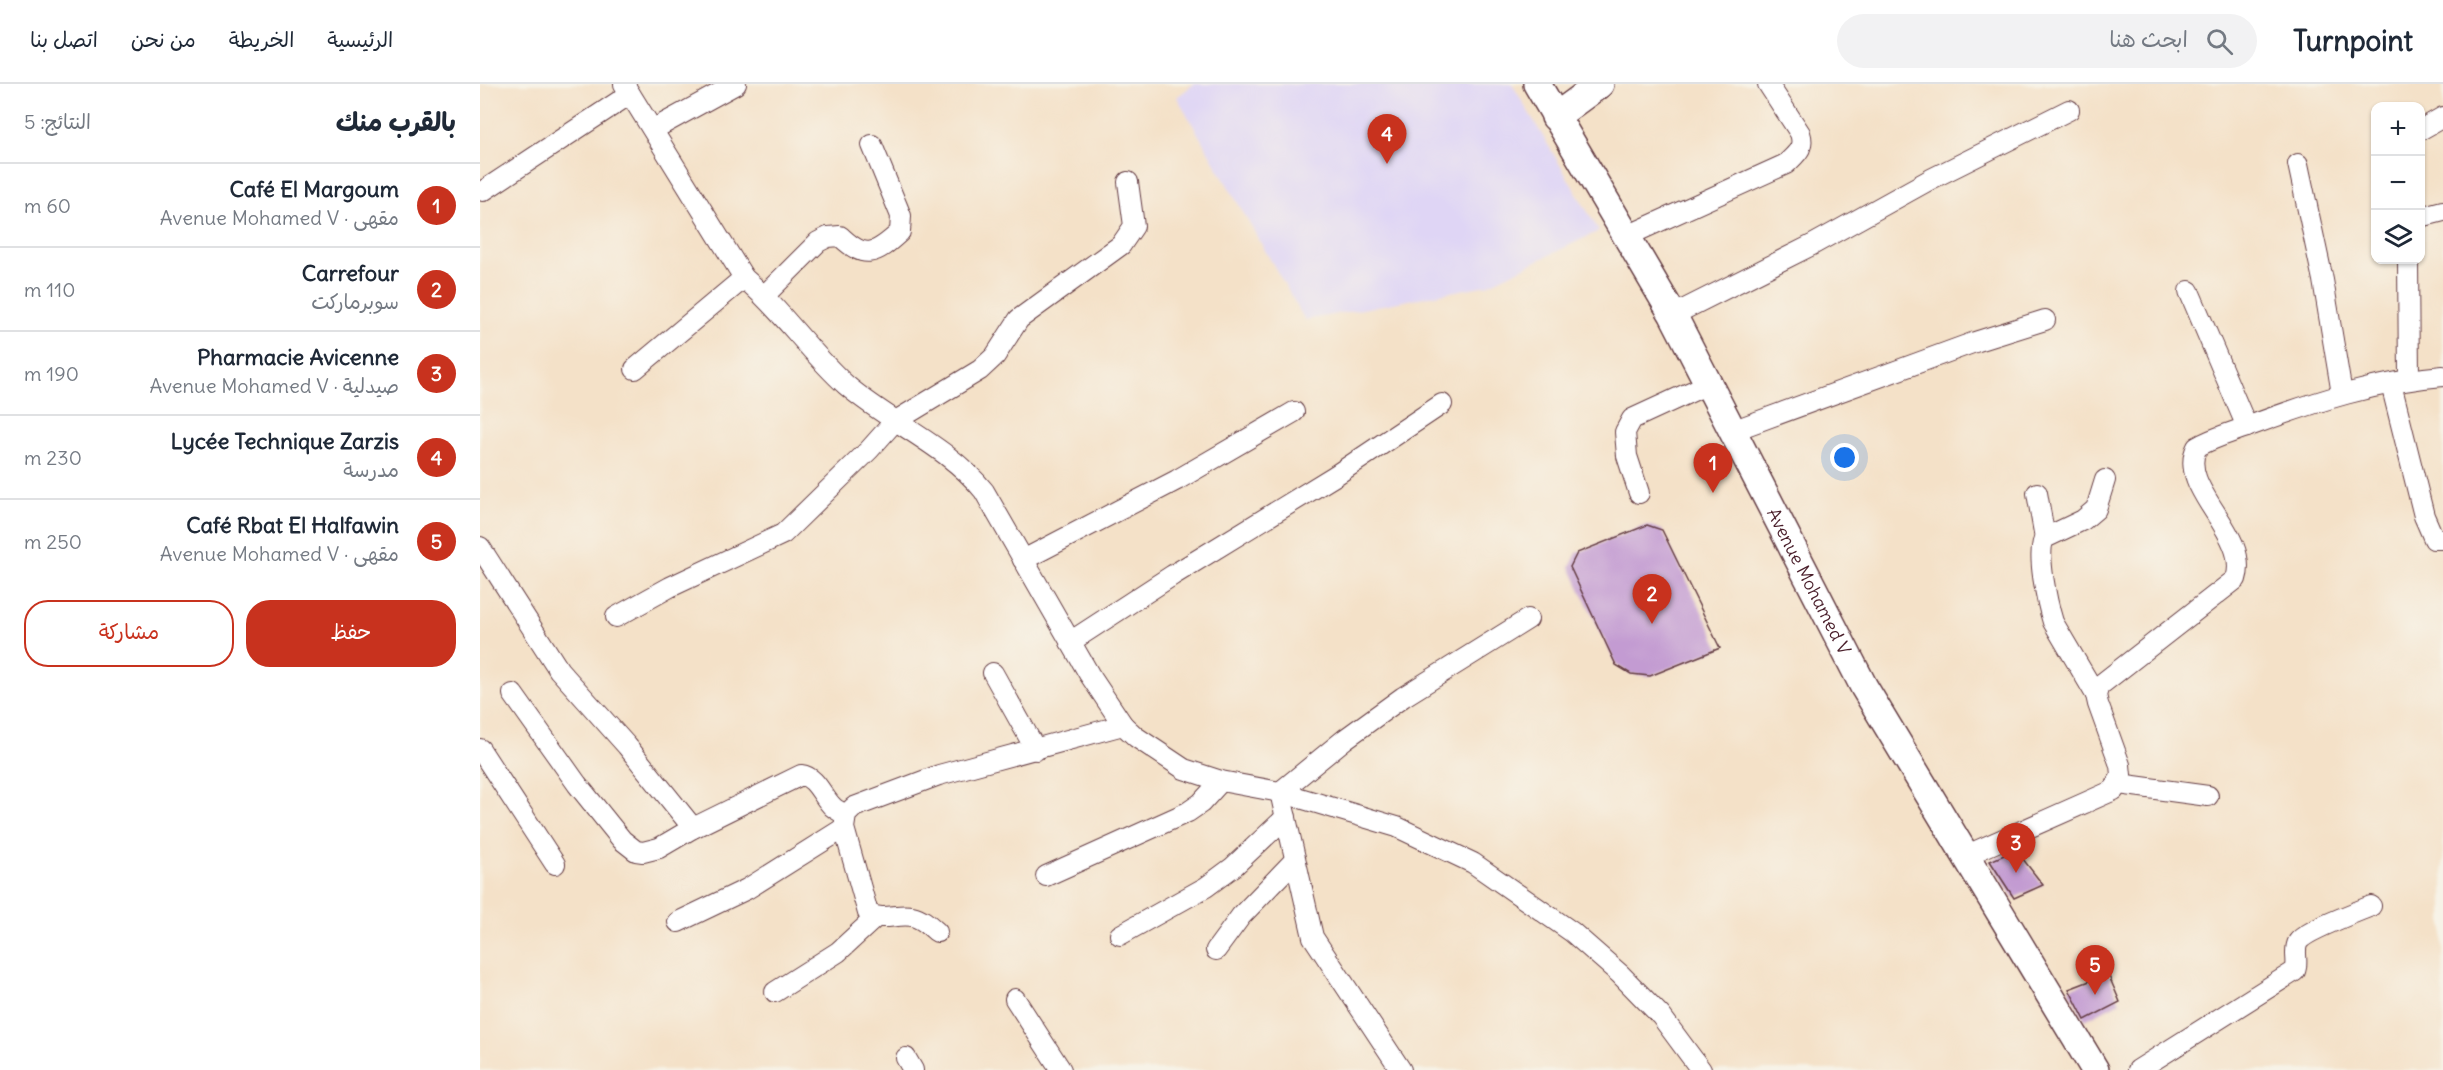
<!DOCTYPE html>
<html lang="ar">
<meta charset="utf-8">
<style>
:root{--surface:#fff;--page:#f2f2f3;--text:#1f2937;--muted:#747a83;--line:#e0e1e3;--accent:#c8321e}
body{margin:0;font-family:Delius,"Playpen Sans Arabic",sans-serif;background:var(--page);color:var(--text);direction:rtl}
.controls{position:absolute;right:18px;top:18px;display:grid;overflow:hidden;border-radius:12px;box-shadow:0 2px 4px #0004}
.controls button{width:54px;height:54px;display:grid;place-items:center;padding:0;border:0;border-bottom:2px solid var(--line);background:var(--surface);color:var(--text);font:30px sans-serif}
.you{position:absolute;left:1365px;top:374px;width:21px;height:21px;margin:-15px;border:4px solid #fff;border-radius:50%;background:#1a73e8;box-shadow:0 0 0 9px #1a73e833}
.badge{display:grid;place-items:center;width:39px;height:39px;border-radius:50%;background:var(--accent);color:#fff;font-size:20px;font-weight:700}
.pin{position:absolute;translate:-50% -50px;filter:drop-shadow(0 2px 3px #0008)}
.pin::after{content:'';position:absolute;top:32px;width:21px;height:18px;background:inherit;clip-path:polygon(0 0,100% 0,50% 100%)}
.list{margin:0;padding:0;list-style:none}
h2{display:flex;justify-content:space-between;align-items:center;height:78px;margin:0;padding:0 24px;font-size:26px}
h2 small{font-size:20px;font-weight:400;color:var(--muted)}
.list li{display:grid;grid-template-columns:39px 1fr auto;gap:18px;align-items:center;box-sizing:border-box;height:84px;padding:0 24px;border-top:2px solid var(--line)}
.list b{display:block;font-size:22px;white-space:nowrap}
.list p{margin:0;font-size:20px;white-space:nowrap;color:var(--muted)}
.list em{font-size:20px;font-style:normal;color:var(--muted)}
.actions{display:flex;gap:12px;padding:18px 24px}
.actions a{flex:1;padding:14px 0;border:2px solid var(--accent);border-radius:24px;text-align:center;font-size:21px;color:var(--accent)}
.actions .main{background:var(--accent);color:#fff}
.icon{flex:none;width:33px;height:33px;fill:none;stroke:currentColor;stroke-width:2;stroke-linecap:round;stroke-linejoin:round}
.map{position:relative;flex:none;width:1963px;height:986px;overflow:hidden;direction:ltr}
header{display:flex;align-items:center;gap:36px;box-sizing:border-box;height:84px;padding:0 30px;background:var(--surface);border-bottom:2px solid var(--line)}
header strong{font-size:28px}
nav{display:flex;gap:33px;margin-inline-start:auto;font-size:21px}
.search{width:420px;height:54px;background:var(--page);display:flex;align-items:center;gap:15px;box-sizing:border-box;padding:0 21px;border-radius:33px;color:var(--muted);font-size:22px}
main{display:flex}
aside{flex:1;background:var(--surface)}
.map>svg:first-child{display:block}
</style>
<header>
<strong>Turnpoint</strong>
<div class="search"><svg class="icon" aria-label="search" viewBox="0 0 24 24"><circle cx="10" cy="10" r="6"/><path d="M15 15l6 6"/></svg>ابحث هنا</div>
<nav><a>الرئيسية</a><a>الخريطة</a><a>من نحن</a><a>اتصل بنا</a></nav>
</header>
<main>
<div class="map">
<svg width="1963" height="986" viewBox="0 0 1963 986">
<rect width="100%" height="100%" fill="#f7f3e8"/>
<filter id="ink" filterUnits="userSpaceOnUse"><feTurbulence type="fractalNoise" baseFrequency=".0167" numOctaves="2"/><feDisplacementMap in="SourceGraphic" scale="12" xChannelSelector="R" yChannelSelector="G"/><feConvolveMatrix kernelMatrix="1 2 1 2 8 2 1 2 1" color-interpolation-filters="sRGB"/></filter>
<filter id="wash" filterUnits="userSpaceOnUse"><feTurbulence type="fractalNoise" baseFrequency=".008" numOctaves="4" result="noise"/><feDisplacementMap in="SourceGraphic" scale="24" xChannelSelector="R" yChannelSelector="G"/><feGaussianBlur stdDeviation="1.35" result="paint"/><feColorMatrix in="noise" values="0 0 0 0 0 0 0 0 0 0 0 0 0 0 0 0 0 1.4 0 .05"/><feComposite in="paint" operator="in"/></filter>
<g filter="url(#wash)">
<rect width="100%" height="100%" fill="#f4e1c8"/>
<!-- built -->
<path fill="#dfd5f5" d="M 714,0 L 1032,0 L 1119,147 L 1007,201 L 825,236 L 697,13 Z"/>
<g id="blocks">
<!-- building -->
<g fill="#c39bd2">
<path d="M 1167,441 L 1182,446 L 1240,564 L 1170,592 L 1151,590 L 1136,581 L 1090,483 L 1097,469 Z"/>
<path d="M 1536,766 L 1563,801 L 1534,814 L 1510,777 Z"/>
<path d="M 1628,890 L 1640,918 L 1605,936 L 1589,905 Z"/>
</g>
</g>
</g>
<g filter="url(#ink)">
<use href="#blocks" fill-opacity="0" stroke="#643c43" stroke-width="1.5"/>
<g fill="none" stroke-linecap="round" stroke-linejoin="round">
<!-- minor casing -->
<g stroke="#643c43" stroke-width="22">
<g id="minor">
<path d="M 144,0 L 264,194 C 302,226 329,268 366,301 C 410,339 468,362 504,407 L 609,590 L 643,641 L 656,653 L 704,685 L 741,697 L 800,708 L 917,743 L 993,779 L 1092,848 L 1140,890 L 1181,932 L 1221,986"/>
<path d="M 174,45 L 256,0"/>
<path d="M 1940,46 L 1963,33"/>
<path d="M 1818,80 L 1843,196 L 1862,310"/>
<path d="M 3,107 L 150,10"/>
<path d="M 1940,133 L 1963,127"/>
<path d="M 1147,152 L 1306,80 C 1317,69 1325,64 1320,49 L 1288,0"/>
<path d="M 1928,176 L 1929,295"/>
<path d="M 1709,207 L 1767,343"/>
<path d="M 285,211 L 338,158 L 348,153 L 360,152 C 385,176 395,171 420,148 L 421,132 L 392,61"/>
<path d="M 1193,231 L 1332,161 L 1451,95 L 1589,26"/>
<path d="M 155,285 L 264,194"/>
<path d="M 1911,300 L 1944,432 L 1954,455 L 1963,455"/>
<path d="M 1252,347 L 1495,258 L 1565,236"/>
<path d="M 1159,409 L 1147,372 L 1145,348 L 1152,335 L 1228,300"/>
<path d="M 1557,409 L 1565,454"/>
<path d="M 0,463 L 79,586 L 147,662 L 213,744"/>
<path d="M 543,476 L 697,396 L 814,328"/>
<path d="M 136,533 L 190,503 L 303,450 L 389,366 L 414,338 L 500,286 L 515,272 L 539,235 L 641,161 L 654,142 L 648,98"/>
<path d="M 590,558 L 693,491 L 856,391 L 962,320"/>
<path d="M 513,589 L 556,666"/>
<path d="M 33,610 L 97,700 L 142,756 L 156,767 L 163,768 L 179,764 L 213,744 L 321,691 C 337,693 342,713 353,723 C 357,727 362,728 366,731"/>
<path d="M 1616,611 L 1573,538 C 1568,522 1555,466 1565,454 L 1603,436 L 1616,425 L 1625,396"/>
<path d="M 0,665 L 75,780"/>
<path d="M 1639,700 L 1728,712"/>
<path d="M 1485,772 L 1634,706 L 1641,691 L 1640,681 L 1618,620 L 1616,611 L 1619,602 L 1756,495 C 1771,449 1696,404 1717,363 C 1734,353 1754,348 1772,341 C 1834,318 1898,297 1963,292"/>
<path d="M 566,792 L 708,728 L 721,719 L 741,697"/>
<path d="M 198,838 L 267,805 L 364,744"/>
<path d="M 457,848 C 450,842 442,834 432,832 C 416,829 404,838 388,829 L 364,744 L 366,731 L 374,723 L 459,691 L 643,641"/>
<path d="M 640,851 L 726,803 L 753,783 L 806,733"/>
<path d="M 736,866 L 761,832 L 815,776"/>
<path d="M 295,908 L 358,868 L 396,833"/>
<path d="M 535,915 L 581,986"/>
<path d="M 426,974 L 433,986"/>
<path d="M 921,986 L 833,853 L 800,708 L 865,655 L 923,613 L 1048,535"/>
<path d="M 1658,986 L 1815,887 C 1819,878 1813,867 1818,858 C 1825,847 1877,828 1891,822"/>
</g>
</g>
<!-- secondary casing -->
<g stroke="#643c43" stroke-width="30">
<g id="secondary">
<path id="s1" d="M 1057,0 L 1193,231 L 1384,603 L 1615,986"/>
<path d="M 1075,33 L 1120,0"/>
</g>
</g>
<!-- minor -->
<use href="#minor" stroke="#fff" stroke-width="20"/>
<!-- secondary -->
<use href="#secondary" stroke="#fff" stroke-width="27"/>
</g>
</g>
<g text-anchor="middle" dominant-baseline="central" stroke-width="4.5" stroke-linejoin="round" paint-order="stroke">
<!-- street labels -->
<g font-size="18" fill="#4a1f2b" stroke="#f7f3e8">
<text stroke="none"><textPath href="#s1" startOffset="567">Avenue Mohamed V</textPath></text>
</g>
</g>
</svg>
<div class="controls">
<button>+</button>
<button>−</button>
<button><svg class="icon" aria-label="layers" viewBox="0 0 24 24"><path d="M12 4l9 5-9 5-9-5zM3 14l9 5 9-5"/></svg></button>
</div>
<div class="you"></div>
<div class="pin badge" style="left:1233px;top:409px">1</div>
<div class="pin badge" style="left:1172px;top:540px">2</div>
<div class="pin badge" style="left:1536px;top:789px">3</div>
<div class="pin badge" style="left:907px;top:80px">4</div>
<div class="pin badge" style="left:1615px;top:911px">5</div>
</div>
<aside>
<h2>بالقرب منك<small>النتائج: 5</small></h2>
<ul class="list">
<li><span class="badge">1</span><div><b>Café El Margoum</b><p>مقهى · Avenue Mohamed V</p></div><em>60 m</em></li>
<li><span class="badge">2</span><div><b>Carrefour</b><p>سوبرماركت</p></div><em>110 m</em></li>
<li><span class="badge">3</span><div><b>Pharmacie Avicenne</b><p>صيدلية · Avenue Mohamed V</p></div><em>190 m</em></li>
<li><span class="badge">4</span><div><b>Lycée Technique Zarzis</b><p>مدرسة</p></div><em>230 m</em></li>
<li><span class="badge">5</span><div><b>Café Rbat El Halfawin</b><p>مقهى · Avenue Mohamed V</p></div><em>250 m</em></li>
</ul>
<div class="actions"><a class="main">حفظ</a><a>مشاركة</a></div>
</aside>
</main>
